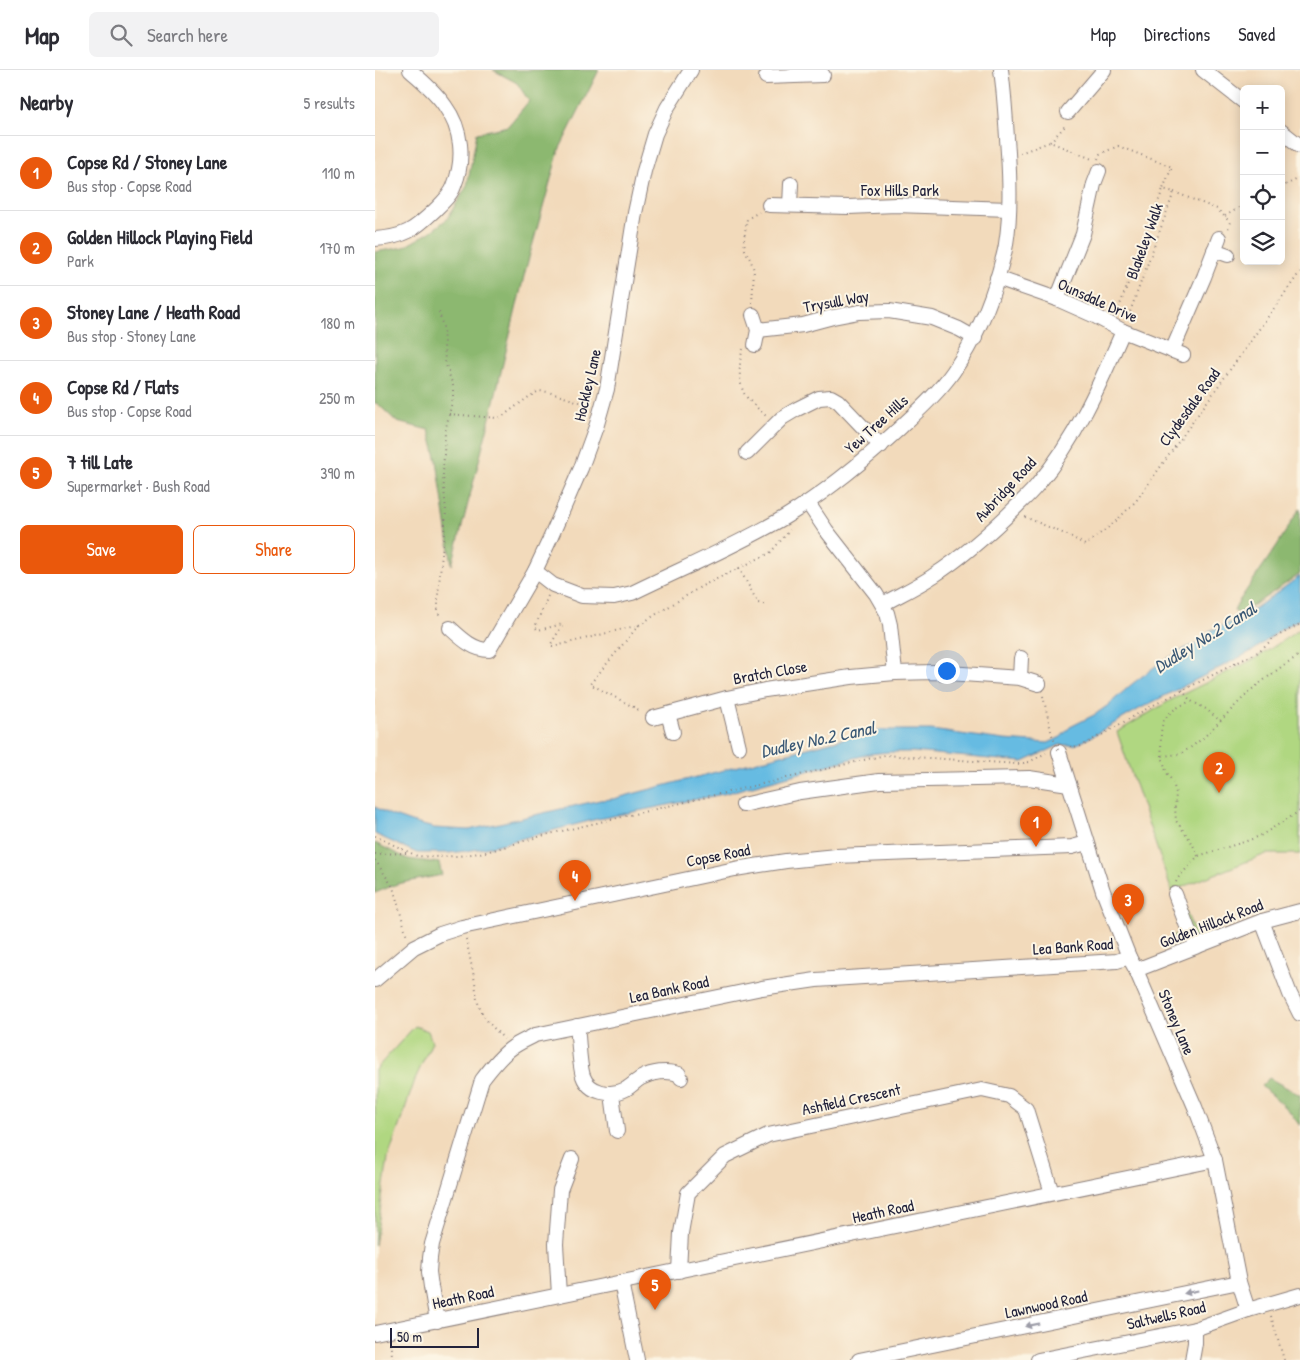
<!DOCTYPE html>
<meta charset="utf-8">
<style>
:root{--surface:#fff;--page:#f2f2f3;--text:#2b2b33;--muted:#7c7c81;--line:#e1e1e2;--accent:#ea580c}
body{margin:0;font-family:"Patrick Hand",sans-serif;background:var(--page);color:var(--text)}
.controls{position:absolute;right:15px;top:15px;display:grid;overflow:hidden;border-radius:8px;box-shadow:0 2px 12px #0003}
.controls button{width:45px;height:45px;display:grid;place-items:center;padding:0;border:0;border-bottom:1px solid var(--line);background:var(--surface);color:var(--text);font:25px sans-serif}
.scale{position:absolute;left:15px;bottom:12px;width:89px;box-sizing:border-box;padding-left:5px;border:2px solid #22223b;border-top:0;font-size:14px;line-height:18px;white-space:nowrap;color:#22223b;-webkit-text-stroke:4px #fcf5e5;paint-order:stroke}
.you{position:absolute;left:571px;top:600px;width:18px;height:18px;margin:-12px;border:4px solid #fff;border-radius:50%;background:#1a73e8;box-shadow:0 0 0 8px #1a73e833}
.badge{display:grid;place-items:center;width:32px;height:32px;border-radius:50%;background:var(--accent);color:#fff;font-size:16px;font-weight:700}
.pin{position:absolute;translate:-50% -41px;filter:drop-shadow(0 1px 2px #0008)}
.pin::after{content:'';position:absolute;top:26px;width:18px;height:15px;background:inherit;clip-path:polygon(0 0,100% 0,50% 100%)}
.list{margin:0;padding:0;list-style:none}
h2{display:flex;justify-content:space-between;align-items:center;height:65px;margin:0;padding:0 20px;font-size:21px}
h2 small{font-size:16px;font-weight:400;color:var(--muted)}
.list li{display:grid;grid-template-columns:32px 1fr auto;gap:15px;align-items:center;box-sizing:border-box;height:75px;padding:0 20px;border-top:1px solid var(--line)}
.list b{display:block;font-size:19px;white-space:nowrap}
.list p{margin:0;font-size:16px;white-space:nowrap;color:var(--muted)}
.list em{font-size:16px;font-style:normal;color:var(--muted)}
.actions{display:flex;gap:10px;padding:15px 20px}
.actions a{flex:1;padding:11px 0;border:1px solid var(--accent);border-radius:8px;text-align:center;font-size:18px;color:var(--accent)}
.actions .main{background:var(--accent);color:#fff}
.icon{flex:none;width:28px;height:28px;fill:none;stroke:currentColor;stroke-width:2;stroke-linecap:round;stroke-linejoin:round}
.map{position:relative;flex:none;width:925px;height:1290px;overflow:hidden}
header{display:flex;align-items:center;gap:30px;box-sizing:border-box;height:70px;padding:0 25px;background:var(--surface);border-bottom:1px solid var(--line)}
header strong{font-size:24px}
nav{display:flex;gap:28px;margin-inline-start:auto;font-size:18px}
.search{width:350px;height:45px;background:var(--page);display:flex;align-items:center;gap:12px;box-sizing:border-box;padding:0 18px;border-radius:8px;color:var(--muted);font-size:19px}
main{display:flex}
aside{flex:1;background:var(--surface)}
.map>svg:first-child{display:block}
</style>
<header>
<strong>Map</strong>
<div class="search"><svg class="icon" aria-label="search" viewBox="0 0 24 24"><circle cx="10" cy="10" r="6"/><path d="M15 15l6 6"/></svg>Search here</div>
<nav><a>Map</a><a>Directions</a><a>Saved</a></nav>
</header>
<main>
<aside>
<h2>Nearby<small>5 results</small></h2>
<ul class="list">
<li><span class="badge">1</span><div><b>Copse Rd / Stoney Lane</b><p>Bus stop · Copse Road</p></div><em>110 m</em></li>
<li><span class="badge">2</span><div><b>Golden Hillock Playing Field</b><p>Park</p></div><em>170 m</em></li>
<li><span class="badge">3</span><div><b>Stoney Lane / Heath Road</b><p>Bus stop · Stoney Lane</p></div><em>180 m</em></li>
<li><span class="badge">4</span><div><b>Copse Rd / Flats</b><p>Bus stop · Copse Road</p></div><em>250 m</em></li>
<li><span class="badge">5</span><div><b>7 till Late</b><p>Supermarket · Bush Road</p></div><em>390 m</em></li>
</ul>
<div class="actions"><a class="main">Save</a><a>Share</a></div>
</aside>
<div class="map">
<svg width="925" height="1290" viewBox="0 0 925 1290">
<rect width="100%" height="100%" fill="#fcf5e5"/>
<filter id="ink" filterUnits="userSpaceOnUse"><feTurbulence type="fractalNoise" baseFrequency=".02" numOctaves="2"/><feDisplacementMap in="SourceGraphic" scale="10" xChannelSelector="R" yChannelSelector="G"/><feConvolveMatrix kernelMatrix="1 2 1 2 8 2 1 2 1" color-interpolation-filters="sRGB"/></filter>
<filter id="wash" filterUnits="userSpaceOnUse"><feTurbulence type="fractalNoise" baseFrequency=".0096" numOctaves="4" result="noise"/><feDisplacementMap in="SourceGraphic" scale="20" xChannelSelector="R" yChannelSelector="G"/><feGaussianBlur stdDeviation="1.12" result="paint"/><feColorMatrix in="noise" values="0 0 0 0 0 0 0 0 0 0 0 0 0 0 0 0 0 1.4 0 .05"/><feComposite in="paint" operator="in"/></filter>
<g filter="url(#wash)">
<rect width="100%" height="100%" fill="#f2dabb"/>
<!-- green -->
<g fill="#b0d781" stroke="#697c5e">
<path d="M 925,559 L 925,784 L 891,784 L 802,819 L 818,859 L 824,866 L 798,877 L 796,867 L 810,860 L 742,662 L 796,630 L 883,587 Z"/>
<path d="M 40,956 L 53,961 L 57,972 L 41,1007 L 13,1088 L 0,1175 L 0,1000 Z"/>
</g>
<!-- forest -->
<g fill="#8cb86f" stroke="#576d55">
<path d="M 118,0 L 224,0 L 184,80 L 150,202 L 112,360 L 77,495 L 62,391 L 54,360 L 22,352 L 3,334 L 0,333 L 0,182 L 29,177 L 55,162 L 72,149 L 92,116 L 102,63 L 133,56 L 154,31 L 142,13 Z"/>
<path d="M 925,438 L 925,504 L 870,541 L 863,543 L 859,541 L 862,534 L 903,474 Z"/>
<path d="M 0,773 L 33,789 L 64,793 L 67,805 L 22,814 L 0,823 Z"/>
<path d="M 894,1008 L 925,1025 L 925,1056 L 915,1042 L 886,1016 Z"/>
</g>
<!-- water -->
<path fill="#66bbe2" stroke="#446e8e" d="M 925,506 L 925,549 L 907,559 L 879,580 L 766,638 L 707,672 L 699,675 L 685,675 L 648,692 L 538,682 L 513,682 L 494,684 L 348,724 L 218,750 L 110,778 L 91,781 L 73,783 L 42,783 L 13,770 L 0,764 L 0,737 L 16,745 L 36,752 L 59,758 L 94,760 L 225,730 L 238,729 L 494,662 L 506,660 L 556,660 L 629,670 L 673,673 L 686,667 L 695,657 L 719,645 L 732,636 L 757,614 L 786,592 L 811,578 L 828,571 L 834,561 L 855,553 L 885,535 Z"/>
</g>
<g filter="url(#ink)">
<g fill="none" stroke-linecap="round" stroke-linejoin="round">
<!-- minor casing -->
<g stroke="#8a7e7b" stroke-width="16">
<g id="minor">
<path d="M 828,0 L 869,32"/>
<path d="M 391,7 L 448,5"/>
<path d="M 693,42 L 729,0"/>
<path d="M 906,61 L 925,76"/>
<path d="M 394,135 L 473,137 L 521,135 L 634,139"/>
<path d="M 415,135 L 416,114"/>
<path d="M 0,169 C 30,167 39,160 60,140 C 67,133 76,125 79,116 C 90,89 87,59 70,36 C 61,22 47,11 35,0"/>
<path d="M 839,180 L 853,185"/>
<path d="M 622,208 L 682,229 L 718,245 L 748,261 L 808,285"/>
<path d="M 682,229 L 708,164 L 719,114 L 724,101"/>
<path d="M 378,245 L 383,260 L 380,275"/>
<path d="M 383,260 L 428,255 L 458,247 L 484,242 L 514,241 L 557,248 L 584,259 L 600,268"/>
<path d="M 797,281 L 829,207 L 844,168"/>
<path d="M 372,383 L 407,348 L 422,339 L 444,328 L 456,327 L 463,331 L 506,376"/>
<path d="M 433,433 L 451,460 L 501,524 L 512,543 L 515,555 L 520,603"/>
<path d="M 160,501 L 178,515 L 207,526 L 239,527 L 257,523 C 308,498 361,476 410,447 C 452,422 490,390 526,357 C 544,340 564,322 578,302 C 600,270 615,236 625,199 C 627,191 630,182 631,174 C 636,144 635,113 633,83 C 631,55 630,28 626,0"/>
<path d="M 508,534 C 524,525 542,517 558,506 C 589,486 616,462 642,436 C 649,429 657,422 663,414 C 701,369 725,314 748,261"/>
<path d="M 75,558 C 86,568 98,580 114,580 L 160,501 L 175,469 L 206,398 L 222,354 L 232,319 L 260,143 L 269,101 L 280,64 L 292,38 L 316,0"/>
<path d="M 645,608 L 646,588"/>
<path d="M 352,628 L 364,677"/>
<path d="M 293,644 L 298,662"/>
<path d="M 278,648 L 352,628 L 390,620 L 476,607 L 520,603 L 559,602 L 645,608 L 664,614"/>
<path d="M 684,682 L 728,821 L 754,887 L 761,900 L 820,1037 L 840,1090 L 864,1212 L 873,1240"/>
<path d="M 368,735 L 425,722 L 504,711 L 654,708 L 694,714"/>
<path d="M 800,824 L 813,859 L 823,876"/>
<path d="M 887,851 L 915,924 L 925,944"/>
<path d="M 761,900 L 887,851 L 925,841"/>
<path d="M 0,910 L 39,877 L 65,864 L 87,857 L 360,799 L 411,791 L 461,786 L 697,777 L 712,773"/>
<path d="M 202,956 C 204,971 204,993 208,1006 C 214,1023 236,1027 251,1019 C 256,1016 261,1011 266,1008 C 277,1002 292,1000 304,1004 L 306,1008"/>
<path d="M 237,1024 L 242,1061"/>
<path d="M 304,1201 L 306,1163 L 313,1123 L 350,1086 L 393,1065 L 607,1020 L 634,1026 L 651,1039 L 677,1123"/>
<path d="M 246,1212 L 262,1290"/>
<path d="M 184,1225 L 181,1174 L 185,1120 L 197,1089"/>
<path d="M 62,1251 L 56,1217 L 54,1202 L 55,1188 L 57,1174 L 107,1010 C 116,998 126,985 138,977 C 145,972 153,969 160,965 L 387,918 L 441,910 L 742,891 L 754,887"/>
<path d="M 0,1263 L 840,1090"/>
<path d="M 484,1290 L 864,1212"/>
<path d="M 663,1290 L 820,1259 L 873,1240 L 925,1225"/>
<path d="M 817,1290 L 820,1273 L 820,1259"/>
</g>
</g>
<!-- path -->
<g stroke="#8a7e7b" stroke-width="2" stroke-dasharray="1 4" stroke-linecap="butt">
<path d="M 675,72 L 692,54"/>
<path d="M 645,83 L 675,72 L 717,89"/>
<path d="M 723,89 L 725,84 L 743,76 L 797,97 L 788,119"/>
<path d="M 906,117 L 925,108"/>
<path d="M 799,122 L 842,139 L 855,152 L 853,159"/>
<path d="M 850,146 L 869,135"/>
<path d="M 377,233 L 379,200 L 376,191 L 370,180 L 369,169 L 372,149 L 384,142"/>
<path d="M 64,242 L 68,257 L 70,292 L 78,316 L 78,328 L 70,362 L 68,406 L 71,442 L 63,525 L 63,542 L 66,548"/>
<path d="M 742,243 L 788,119 L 799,122 L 752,250"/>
<path d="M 368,279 C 364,290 363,311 369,323 C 373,331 384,339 391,346"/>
<path d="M 74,344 L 122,348 L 128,346 L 155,326 L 164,321 L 173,322 L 214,335"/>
<path d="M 650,447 L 697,467 L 710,475 L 738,454 L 761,431 L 925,202"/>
<path d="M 364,498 L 383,533 L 393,535"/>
<path d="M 173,526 L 160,557 L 163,560 L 188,554 L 176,574 L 177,577 L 264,555 L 215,614 L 266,641"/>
<path d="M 264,555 L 327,516 L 395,483 L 415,460"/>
<path d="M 807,620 L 816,631 L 831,639 L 844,650"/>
<path d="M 668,626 L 677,665"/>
<path d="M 695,677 L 707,676 L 775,637 L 883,582 L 899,568 L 925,554"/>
<path d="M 787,686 C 784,654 785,644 816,631"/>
<path d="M 0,766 L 42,786 L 58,787 L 83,786 L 111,782 L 170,765 L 510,685 L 643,694 L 654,692 L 671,683"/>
<path d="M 0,784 L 33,783"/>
<path d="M 823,786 L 816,771 L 801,751 L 800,737 L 801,723 L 798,713 L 791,701 L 787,686 L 805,684 L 815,678 L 828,668 L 876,620 L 910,594 L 925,585"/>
<path d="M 0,790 L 18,817 L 32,866"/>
<path d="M 801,812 L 803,808 L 823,786 L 869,772 L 885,766 L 925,741"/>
<path d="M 91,869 L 100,912 L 102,930 L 106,941 L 113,952 L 129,969"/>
<path d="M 896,1246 L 909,1290"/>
<path d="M 15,1273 L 18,1290"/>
</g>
<!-- minor -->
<use href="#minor" stroke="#fff" stroke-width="14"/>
<!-- path-bridge -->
<path stroke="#8a7e7b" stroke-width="2" stroke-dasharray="1 4" stroke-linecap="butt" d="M 677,665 L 684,682"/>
</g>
<!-- one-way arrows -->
<defs><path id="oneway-solid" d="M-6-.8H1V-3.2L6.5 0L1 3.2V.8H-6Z" transform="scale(1.25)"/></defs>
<g fill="#9c9ca7">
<use href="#oneway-solid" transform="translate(816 1222) rotate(168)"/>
<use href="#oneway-solid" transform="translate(657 1255) rotate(168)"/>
</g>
</g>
<g text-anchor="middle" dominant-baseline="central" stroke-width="4" stroke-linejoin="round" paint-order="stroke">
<!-- street labels -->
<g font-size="16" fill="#22223b" stroke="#fcf5e5">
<text x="525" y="120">Fox Hills Park</text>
<text transform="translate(769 171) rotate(-70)">Blakeley Walk</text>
<text transform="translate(723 230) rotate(24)">Ounsdale Drive</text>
<text transform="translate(461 231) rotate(-10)">Trysull Way</text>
<text transform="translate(212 315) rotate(-77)">Hockley Lane</text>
<text transform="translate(814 337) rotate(-54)">Clydesdale Road</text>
<text transform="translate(501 354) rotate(-42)">Yew Tree Hills</text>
<text transform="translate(630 419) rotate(-47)">Awbridge Road</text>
<text transform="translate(395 602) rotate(-10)">Bratch Close</text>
<text transform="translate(343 785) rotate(-11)">Copse Road</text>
<text transform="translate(836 853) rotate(-21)">Golden Hillock Road</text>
<text transform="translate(698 876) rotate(-4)">Lea Bank Road</text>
<text transform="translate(294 919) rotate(-12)">Lea Bank Road</text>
<text transform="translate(802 952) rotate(67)">Stoney Lane</text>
<text transform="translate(476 1029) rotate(-12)">Ashfield Crescent</text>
<text transform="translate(508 1141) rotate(-12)">Heath Road</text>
<text transform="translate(88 1227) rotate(-12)">Heath Road</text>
<text transform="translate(671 1234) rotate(-12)">Lawnwood Road</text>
<text transform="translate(791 1245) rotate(-13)">Saltwells Road</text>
</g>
<!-- water labels -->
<g font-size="18" font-style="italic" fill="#3a5875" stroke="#fcf5e5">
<text transform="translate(830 567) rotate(-32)">Dudley No.2 Canal</text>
<text transform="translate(443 669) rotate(-12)">Dudley No.2 Canal</text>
</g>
</g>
</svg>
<div class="controls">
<button>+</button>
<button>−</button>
<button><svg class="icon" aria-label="locate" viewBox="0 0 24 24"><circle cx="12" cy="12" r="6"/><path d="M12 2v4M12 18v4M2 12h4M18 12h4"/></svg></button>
<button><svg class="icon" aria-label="layers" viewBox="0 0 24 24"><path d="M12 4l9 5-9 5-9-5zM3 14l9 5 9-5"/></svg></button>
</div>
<div class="scale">50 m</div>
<div class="you"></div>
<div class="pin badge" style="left:661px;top:777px">1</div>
<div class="pin badge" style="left:844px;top:723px">2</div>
<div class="pin badge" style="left:753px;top:855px">3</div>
<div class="pin badge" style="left:200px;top:831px">4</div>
<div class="pin badge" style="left:280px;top:1240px">5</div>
</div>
</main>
